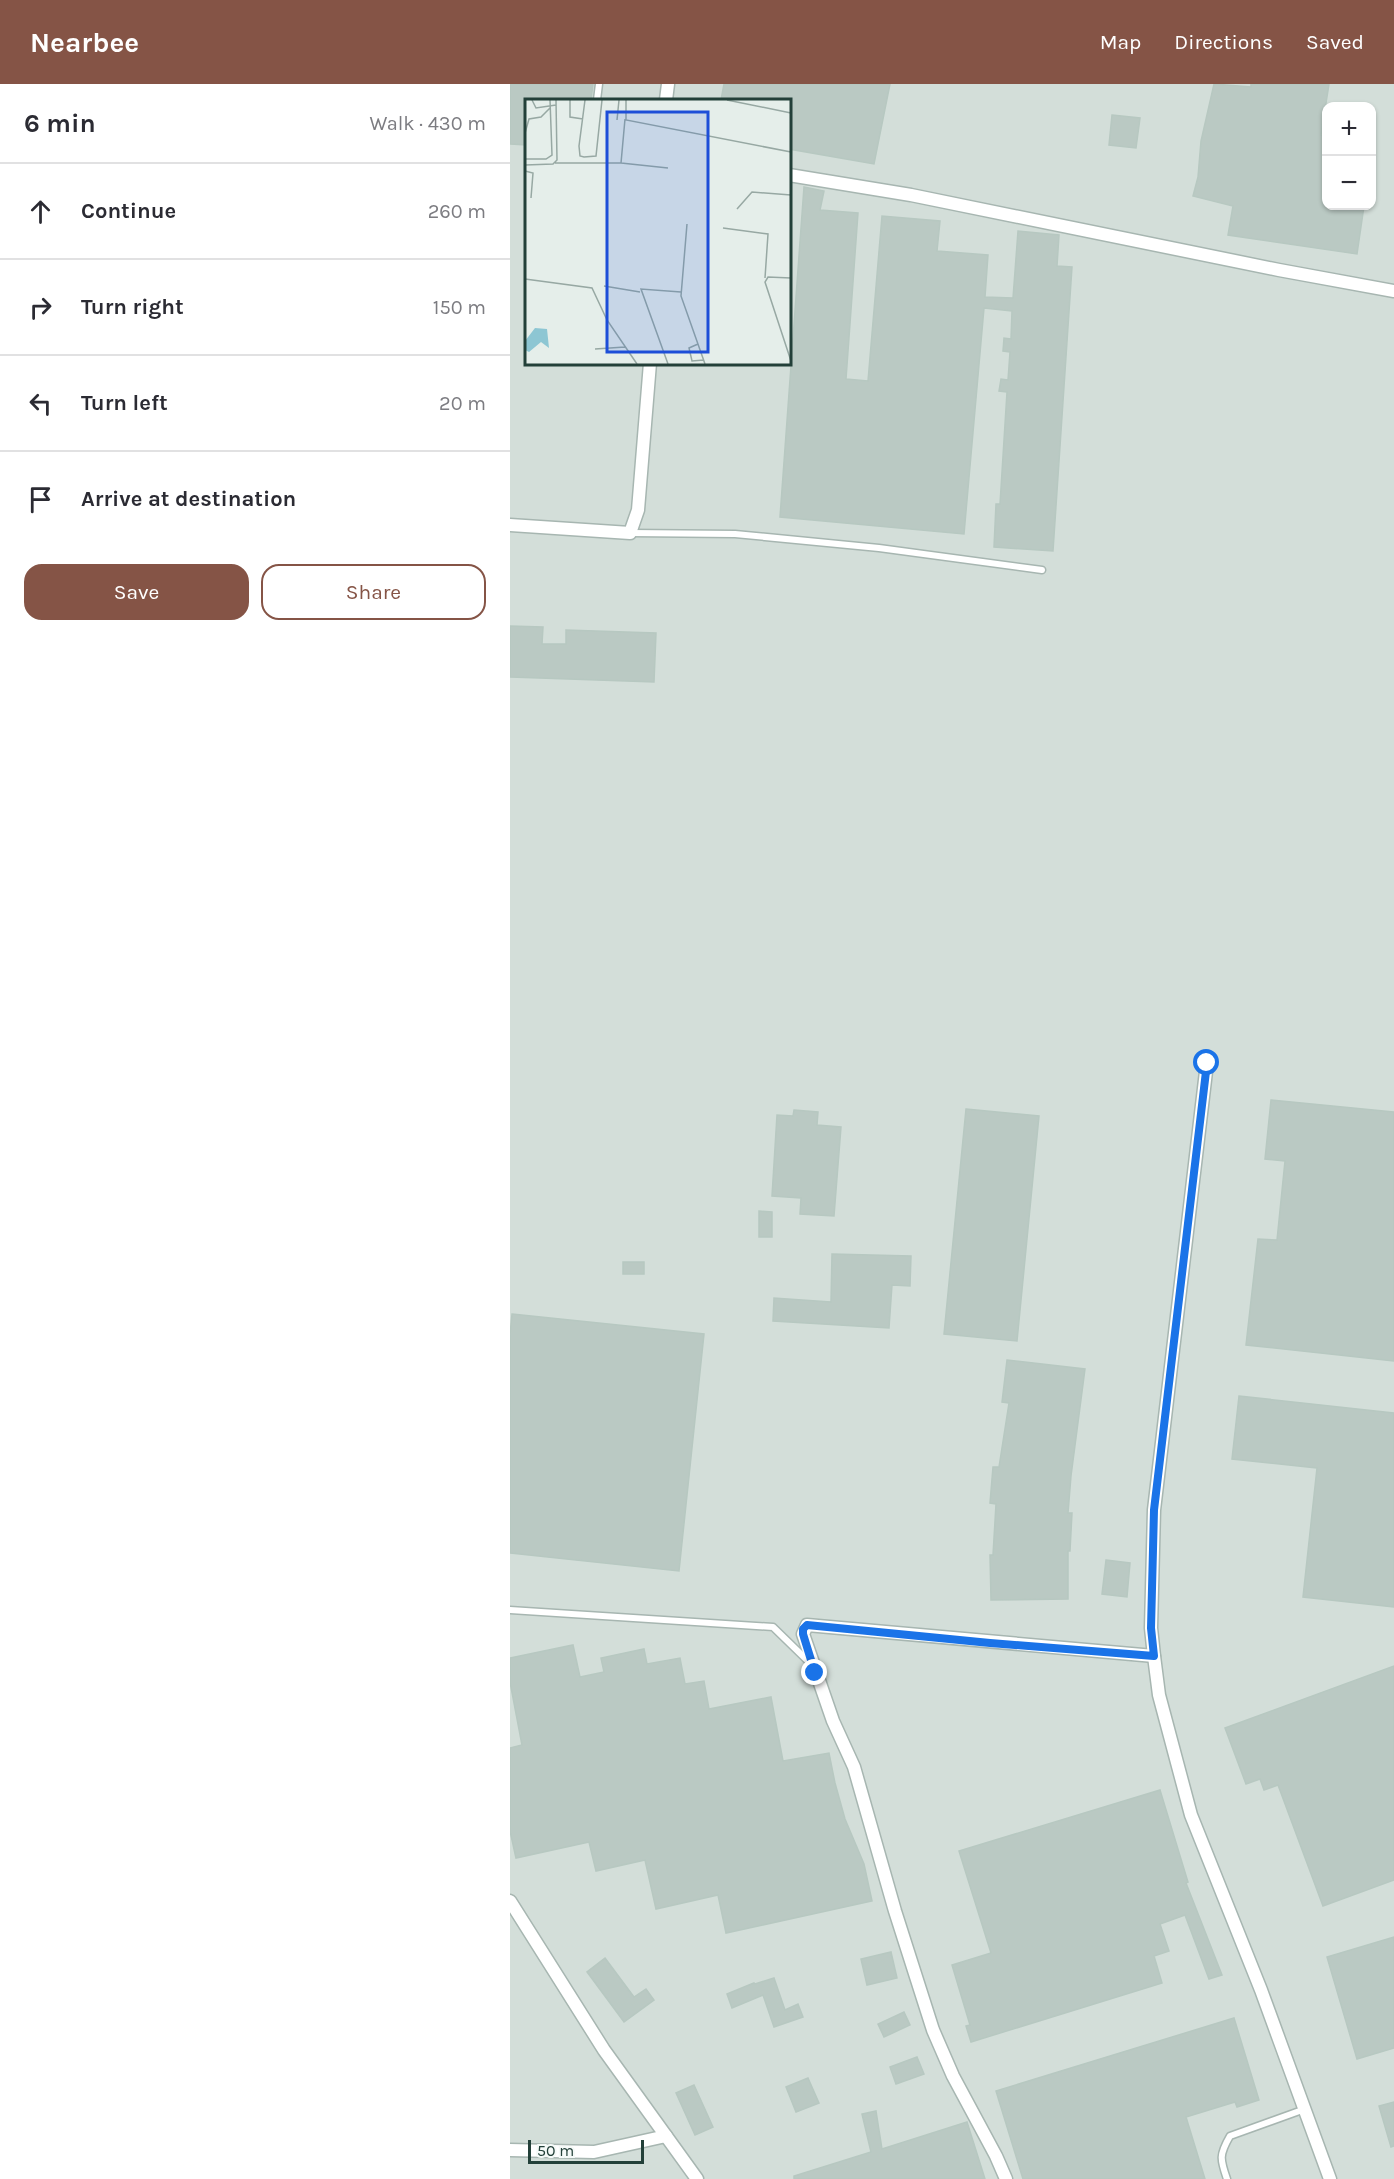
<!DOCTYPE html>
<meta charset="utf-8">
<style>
:root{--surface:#fff;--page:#f2f2f3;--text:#2b2b33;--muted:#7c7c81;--line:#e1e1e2;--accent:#855446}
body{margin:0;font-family:Karla,sans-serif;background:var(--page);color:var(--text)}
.controls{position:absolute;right:18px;top:18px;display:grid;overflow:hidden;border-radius:12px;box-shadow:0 2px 4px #0004}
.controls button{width:54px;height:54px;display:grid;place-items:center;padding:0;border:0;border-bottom:2px solid var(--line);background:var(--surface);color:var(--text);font:30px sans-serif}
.scale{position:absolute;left:18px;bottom:15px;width:116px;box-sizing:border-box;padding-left:6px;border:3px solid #234039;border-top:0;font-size:16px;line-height:21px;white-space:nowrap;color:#234039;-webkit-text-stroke:4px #f5faf8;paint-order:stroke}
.stop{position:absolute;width:18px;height:18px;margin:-14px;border:4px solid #1a73e8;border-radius:50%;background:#fff}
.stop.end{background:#1a73e8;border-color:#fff;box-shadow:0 2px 6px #0008}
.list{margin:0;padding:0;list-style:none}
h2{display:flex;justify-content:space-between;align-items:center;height:78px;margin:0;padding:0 24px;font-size:26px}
h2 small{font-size:20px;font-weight:400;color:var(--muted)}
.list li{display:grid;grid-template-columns:39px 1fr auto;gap:18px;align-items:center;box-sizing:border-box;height:96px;padding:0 24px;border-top:2px solid var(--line)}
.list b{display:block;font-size:22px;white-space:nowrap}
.list em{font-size:20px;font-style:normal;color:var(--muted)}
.actions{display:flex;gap:12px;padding:18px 24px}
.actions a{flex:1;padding:14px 0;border:2px solid var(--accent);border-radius:18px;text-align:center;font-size:21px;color:var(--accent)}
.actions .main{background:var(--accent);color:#fff}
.icon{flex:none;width:33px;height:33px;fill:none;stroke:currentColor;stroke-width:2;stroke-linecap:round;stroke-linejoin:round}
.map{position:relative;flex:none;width:884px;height:2095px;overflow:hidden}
header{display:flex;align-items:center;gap:36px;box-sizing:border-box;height:84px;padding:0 30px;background:var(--accent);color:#fff}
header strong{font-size:28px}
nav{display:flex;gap:33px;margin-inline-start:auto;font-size:21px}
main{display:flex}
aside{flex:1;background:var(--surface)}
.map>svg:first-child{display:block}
</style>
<header>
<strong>Nearbee</strong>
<nav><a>Map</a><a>Directions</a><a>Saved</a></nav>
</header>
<main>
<aside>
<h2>6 min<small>Walk · 430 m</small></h2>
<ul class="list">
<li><svg class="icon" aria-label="ahead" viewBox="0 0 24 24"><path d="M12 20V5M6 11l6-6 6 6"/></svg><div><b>Continue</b></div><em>260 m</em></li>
<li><svg class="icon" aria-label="right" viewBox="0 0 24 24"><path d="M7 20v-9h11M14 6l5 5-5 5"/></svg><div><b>Turn right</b></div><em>150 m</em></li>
<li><svg class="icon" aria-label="left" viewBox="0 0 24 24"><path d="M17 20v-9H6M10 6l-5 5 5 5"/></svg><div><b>Turn left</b></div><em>20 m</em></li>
<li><svg class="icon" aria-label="arrive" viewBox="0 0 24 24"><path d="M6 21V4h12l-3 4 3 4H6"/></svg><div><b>Arrive at destination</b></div></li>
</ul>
<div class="actions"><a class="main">Save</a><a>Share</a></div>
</aside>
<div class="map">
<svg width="884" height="2095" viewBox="0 0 884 2095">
<rect width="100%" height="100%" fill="#e5eeea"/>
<!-- built -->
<path fill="#d3ded9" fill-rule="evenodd" d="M 0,0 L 884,0 L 884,2095 L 0,2095 ZM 16,16 L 279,16 L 279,279 L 16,279 ZM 816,22 L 862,22 L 862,122 L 816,122 Z"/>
<!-- building -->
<g fill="#bac9c3" stroke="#b7c8c1" stroke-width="1.5">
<path d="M 0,0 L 83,0 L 81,16 L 16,16 L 16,61 L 0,60 Z"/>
<path d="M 214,0 L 380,0 L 364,80 L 279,65 L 279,16 L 211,16 Z"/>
<path d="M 704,0 L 741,3 L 741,0 L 819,0 L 811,51 L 816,52 L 816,122 L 854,122 L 847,170 L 718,151 L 723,122 L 683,112 L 688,93 L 691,57 Z"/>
<path d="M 602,31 L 630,34 L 626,64 L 599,61 Z"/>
<path d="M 294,103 L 314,107 L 310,126 L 348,129 L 336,295 L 358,297 L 372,132 L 430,137 L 427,167 L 478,171 L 475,213 L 503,214 L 508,147 L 549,151 L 547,182 L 562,183 L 543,467 L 484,463 L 486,420 L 490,420 L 497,308 L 489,307 L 491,295 L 498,296 L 500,268 L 493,267 L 494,254 L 501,255 L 502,227 L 474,224 L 454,450 L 270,433 Z"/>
<path d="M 0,542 L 33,543 L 32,560 L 56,560 L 56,546 L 146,549 L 144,598 L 0,593 Z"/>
<path d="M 761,1016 L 884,1028 L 884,1277 L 736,1261 L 748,1155 L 767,1156 L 775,1077 L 755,1075 Z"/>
<path d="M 456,1025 L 529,1032 L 507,1257 L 434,1250 Z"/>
<path d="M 284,1026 L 308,1028 L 307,1041 L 331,1043 L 324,1132 L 290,1130 L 291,1114 L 262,1112 L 267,1031 L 283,1032 Z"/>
<path d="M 249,1127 L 262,1128 L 262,1153 L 249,1153 Z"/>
<path d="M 322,1170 L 401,1172 L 400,1202 L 382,1201 L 379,1244 L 263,1237 L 264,1214 L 321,1218 Z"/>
<rect x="113" y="1178" width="21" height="12"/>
<path d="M 2,1230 L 194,1250 L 169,1487 L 0,1469 L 0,1251 Z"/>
<path d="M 497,1276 L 575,1285 L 561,1392 L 558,1429 L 562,1429 L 560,1467 L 558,1467 L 558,1515 L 481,1516 L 480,1471 L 483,1471 L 486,1420 L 480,1419 L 483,1383 L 489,1383 L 499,1319 L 492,1318 Z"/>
<path d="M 729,1312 L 884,1329 L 884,1523 L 793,1513 L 807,1384 L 722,1375 Z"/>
<path d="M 596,1476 L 620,1479 L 617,1513 L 592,1510 Z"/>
<path d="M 63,1561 L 70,1593 L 94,1588 L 91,1574 L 134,1565 L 137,1580 L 170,1574 L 175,1600 L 194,1597 L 199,1625 L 261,1613 L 273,1677 L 319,1669 L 325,1699 L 335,1735 L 354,1780 L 362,1817 L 216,1849 L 208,1811 L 146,1825 L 135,1776 L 86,1787 L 79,1758 L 6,1774 L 0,1747 L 0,1664 L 12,1661 L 0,1598 L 0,1574 Z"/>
<path d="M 884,1582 L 884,1796 L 813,1822 L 768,1701 L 754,1706 L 750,1695 L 736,1700 L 715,1644 Z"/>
<path d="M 650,1706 L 678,1798 L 676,1799 L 712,1891 L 699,1895 L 675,1831 L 650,1840 L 659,1867 L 644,1872 L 652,1899 L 461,1958 L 456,1942 L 460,1941 L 442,1881 L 481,1869 L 449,1767 Z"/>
<path d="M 884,1853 L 884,1964 L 847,1975 L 817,1873 Z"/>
<path d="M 381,1868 L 387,1894 L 357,1901 L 351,1875 Z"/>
<path d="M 95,1874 L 124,1913 L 136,1905 L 144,1916 L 114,1938 L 77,1888 Z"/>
<path d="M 264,1894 L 275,1926 L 288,1920 L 293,1933 L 264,1943 L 253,1911 L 222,1924 L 217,1910 L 244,1899 L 245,1900 Z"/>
<path d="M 394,1928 L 400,1941 L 374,1953 L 368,1940 Z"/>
<path d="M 724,1934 L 749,2016 L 727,2023 L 725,2018 L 676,2033 L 695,2095 L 513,2095 L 486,2007 Z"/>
<path d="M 407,1973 L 414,1990 L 386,2000 L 380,1983 Z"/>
<path d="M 298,1994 L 309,2019 L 286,2028 L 276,2003 Z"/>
<path d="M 184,2001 L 203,2043 L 185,2051 L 166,2009 Z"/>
<path d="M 884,2018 L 884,2062 L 881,2063 L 869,2022 Z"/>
<path d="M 366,2027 L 372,2065 L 457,2038 L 475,2095 L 284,2095 L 284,2092 L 361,2068 L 352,2030 Z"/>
</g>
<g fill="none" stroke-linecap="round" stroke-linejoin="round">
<!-- lane casing -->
<g stroke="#a7b6b1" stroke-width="9">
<g id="lane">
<path d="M 87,16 L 89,0"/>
<path d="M 120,449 L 225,450 L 369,464 L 532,486"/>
<path d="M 0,1526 L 263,1543 L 300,1579"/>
<path d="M 717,2095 C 710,2075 709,2071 720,2052 L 795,2025"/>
</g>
</g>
<!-- street casing -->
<g stroke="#a7b6b1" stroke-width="15">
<g id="street">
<path d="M 156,16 L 158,0"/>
<path d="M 279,91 L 401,111 L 769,186 L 884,207"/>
<path d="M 0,441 L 120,449 L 128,426 L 140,279"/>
<path d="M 697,979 L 644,1426 L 641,1544 L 644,1572 L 649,1611 L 681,1731 L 751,1906 L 820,2095"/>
<path d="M 0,1817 L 94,1966 L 187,2095"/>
<path d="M 0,2066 L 84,2068 L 156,2052"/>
<path d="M 496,2095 L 486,2072 L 443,1992 L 423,1946 L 385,1827 L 344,1683 L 323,1637 L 293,1550 L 297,1541 L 644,1572"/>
</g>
</g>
<!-- lane -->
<use href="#lane" stroke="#fff" stroke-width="6"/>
<!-- street -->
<use href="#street" stroke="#fff" stroke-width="12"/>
</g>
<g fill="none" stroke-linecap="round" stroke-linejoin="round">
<!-- route -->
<path stroke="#1a73e8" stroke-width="8" d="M 305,1589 L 293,1550 L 293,1545 L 297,1541 L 480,1559 L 644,1572 L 641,1544 L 644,1426 L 697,979"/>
</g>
<!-- overview -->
<g transform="translate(15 15)">
<rect width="266" height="266" fill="#e5eeea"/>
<path d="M 10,229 L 22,230 L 24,249 L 16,243 L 4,253 L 0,251 L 0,242 Z" fill="#8dc6d3"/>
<path fill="none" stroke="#97a8a3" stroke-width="1.5" d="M 7,1 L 11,9 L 31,6M 45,1 L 45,18 L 58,20M 60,1 L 54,47 L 55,57 L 59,58 L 71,57 L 77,1M 101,1 L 101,21 L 266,53M 202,1 L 266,14M 92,21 L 94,1M 0,34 L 4,20 L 16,18 L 25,9M 0,60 L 21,60 L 27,56 L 25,1M 30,64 L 96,64 L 100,20M 96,64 L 143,69M 0,66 L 28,65 L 32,61 L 31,1M 0,72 L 8,74 L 6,99M 212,110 L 227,93 L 266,96M 162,125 L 156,197 L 180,265M 198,129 L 243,135 L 240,179M 266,179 L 243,178 L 240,183 L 266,262M 0,180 L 67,189 L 82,221 L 112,265M 79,187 L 115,193M 173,245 L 164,249 L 167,262 L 179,261M 70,250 L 100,248M 143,265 L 116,190 L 156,193"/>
<path fill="#1d4ed8" fill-opacity="0.15" stroke="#1d4ed8" stroke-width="3" d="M 82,13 L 183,13 L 183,253 L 82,253 Z"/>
<rect width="266" height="266" fill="none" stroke="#234039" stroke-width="3"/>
</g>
</svg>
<div class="controls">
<button>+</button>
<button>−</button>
</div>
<div class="scale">50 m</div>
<div class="stop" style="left:697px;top:979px"></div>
<div class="stop end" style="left:305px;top:1589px"></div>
</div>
</main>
